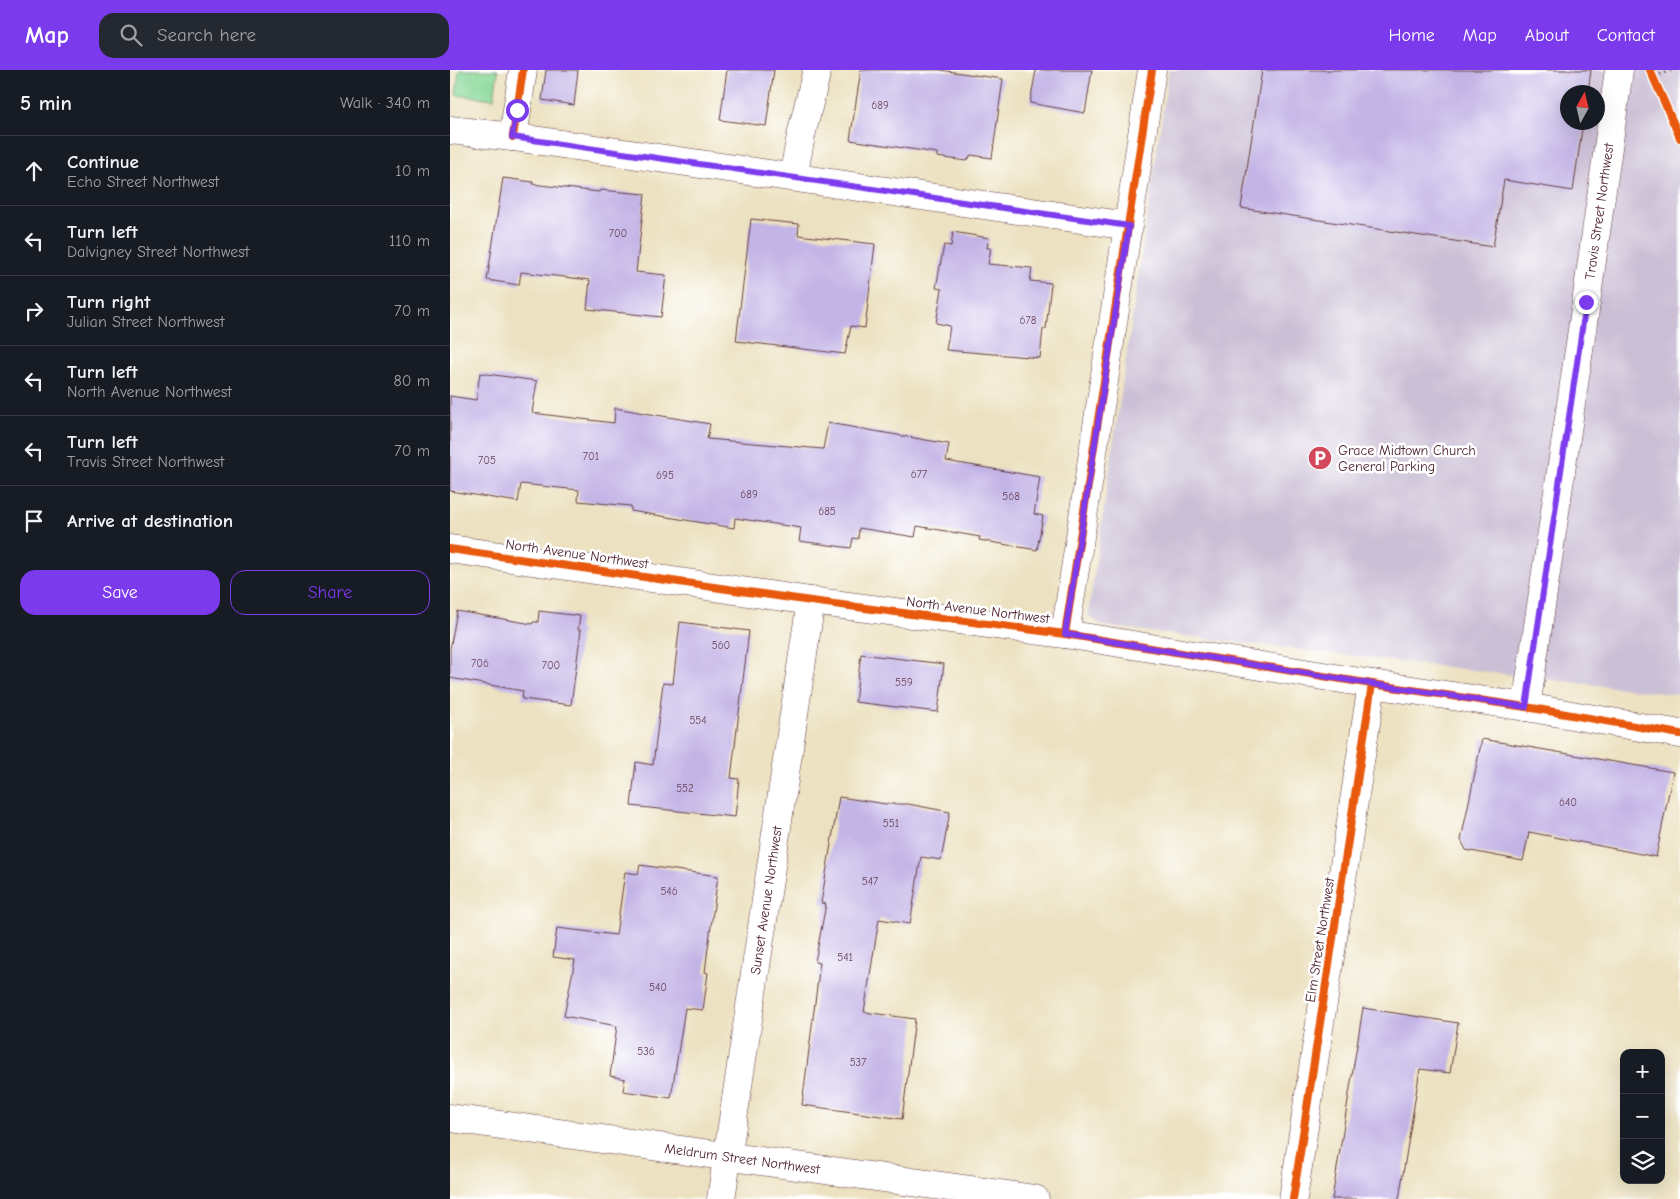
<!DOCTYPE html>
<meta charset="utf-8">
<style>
:root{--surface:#171b24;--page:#242831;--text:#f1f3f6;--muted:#9ea1a6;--line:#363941;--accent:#7c3aed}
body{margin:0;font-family:"Comic Neue",sans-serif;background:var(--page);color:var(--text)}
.controls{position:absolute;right:15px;bottom:15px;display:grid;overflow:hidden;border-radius:10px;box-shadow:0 5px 20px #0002}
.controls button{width:45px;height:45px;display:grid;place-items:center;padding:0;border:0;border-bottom:1px solid var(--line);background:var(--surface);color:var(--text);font:25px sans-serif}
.compass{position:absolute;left:1110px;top:15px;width:45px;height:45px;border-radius:50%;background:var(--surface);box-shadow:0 5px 20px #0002;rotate:8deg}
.stop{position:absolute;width:15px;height:15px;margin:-11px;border:4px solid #7c3aed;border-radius:50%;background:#fff}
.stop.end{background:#7c3aed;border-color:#fff;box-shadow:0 1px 5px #0008}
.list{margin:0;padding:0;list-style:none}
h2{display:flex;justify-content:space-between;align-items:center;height:65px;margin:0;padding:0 20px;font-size:21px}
h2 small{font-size:16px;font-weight:400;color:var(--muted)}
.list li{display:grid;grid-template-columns:32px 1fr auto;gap:15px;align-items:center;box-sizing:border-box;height:70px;padding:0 20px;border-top:1px solid var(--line)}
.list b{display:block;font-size:19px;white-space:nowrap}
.list p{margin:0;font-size:16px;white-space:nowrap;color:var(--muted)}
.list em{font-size:16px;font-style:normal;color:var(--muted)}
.actions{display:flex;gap:10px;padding:15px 20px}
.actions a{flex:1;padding:11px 0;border:1px solid var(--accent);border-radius:15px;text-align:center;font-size:18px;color:var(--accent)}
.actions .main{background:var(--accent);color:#fff}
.icon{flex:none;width:28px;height:28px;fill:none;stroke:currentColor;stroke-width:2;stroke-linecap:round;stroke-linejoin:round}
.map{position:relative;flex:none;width:1230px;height:1129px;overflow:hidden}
header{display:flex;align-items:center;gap:30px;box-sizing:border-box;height:70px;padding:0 25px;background:var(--accent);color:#fff}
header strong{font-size:24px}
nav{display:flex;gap:28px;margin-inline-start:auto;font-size:18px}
.search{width:350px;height:45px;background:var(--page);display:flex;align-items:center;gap:12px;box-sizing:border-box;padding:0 18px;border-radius:15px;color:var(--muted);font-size:19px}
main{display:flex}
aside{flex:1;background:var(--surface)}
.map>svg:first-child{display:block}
</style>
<header>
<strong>Map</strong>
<div class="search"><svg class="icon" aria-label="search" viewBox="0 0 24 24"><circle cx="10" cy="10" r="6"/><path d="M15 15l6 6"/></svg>Search here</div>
<nav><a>Home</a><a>Map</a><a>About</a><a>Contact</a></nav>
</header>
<main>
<aside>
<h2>5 min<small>Walk · 340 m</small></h2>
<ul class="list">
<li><svg class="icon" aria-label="ahead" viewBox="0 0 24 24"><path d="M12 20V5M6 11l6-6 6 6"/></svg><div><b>Continue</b><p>Echo Street Northwest</p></div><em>10 m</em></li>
<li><svg class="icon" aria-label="left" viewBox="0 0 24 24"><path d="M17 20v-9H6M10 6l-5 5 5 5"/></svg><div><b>Turn left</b><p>Dalvigney Street Northwest</p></div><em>110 m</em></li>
<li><svg class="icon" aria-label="right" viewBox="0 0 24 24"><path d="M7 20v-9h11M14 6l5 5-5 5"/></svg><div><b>Turn right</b><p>Julian Street Northwest</p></div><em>70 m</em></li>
<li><svg class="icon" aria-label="left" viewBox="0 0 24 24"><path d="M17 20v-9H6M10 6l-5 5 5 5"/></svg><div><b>Turn left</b><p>North Avenue Northwest</p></div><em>80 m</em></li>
<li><svg class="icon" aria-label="left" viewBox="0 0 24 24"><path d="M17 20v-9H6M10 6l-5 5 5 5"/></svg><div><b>Turn left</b><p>Travis Street Northwest</p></div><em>70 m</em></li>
<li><svg class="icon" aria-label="arrive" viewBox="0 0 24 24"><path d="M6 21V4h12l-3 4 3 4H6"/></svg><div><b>Arrive at destination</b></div></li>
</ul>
<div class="actions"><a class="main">Save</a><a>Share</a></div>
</aside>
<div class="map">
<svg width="1230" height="1129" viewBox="0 0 1230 1129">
<rect width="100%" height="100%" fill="#fff"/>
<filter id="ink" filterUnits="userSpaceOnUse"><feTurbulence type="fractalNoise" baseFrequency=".02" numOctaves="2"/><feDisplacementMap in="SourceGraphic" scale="10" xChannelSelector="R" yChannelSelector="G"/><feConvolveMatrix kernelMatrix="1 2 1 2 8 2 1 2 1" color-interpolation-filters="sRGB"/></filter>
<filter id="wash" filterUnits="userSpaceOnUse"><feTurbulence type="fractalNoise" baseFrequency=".0096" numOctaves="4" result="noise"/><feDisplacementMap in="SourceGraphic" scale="20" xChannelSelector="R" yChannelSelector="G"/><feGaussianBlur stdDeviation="1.12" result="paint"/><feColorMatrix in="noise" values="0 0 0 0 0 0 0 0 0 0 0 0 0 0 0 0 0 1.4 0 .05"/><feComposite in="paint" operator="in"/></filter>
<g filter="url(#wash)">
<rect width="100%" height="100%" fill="#ece1c0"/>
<!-- industrial -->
<path fill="#cbbfd5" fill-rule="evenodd" d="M 719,0 L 1230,0 L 1230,625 L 653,556 L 638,546 ZM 1118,22 L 1148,22 L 1148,52 L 1118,52 Z"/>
<!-- green -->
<path fill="#88d897" stroke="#697c61" d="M 9,0 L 48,0 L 44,29 L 6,25 Z"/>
<g id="blocks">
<!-- building -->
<g fill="#c3b4e6">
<path d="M 96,0 L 128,0 L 124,35 L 92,30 Z"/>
<path d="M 277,0 L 324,0 L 316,56 L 270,50 Z"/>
<path d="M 411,0 L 490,0 L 553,9 L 542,88 L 521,85 L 517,91 L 487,87 L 487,83 L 400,70 Z"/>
<path d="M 586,0 L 642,0 L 635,43 L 580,33 Z"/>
<path d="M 812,0 L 1141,0 L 1138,22 L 1118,22 L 1118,52 L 1133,52 L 1123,121 L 1054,110 L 1043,177 L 791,138 Z"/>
<path d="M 53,108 L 83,112 L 82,114 L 149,122 L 150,120 L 195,124 L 186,202 L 216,205 L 211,247 L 137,239 L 140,210 L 71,202 L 69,215 L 37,210 Z"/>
<path d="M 301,149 L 349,154 L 348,165 L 425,174 L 415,258 L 401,256 L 395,284 L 286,271 Z"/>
<path d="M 503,162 L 539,168 L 537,178 L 541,178 L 538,194 L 582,198 L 580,211 L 601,213 L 596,259 L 593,259 L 590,288 L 496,280 L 500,256 L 486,253 L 492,219 L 486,218 L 494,175 L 501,176 Z"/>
<path d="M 30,303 L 87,311 L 82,343 L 164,353 L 165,338 L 260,354 L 257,369 L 373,379 L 378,353 L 499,374 L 496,391 L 590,407 L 584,444 L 593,446 L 587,480 L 529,470 L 530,467 L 467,456 L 465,467 L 409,458 L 408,469 L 403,468 L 401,478 L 349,471 L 351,458 L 285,448 L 284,458 L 181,441 L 181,436 L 128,431 L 129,420 L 71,414 L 68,432 L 0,421 L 0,326 L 26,330 Z"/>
<path d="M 7,541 L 82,554 L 83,552 L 88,552 L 89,541 L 130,546 L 128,560 L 131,560 L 121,635 L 72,629 L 73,621 L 0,608 L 0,579 Z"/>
<path d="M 230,552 L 299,561 L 281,708 L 289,709 L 285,747 L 181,736 L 186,692 L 203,695 L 213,613 L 223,614 Z"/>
<path d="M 411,584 L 494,594 L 488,642 L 405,632 Z"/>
<path d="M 1032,669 L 1223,702 L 1206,787 L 1079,762 L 1073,791 L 1016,780 L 1011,770 Z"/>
<path d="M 389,727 L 436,734 L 458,734 L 500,742 L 491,790 L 471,787 L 460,854 L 429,849 L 414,942 L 465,949 L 452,1049 L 352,1035 L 370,893 L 365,892 L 376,834 L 371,833 Z"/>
<path d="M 190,795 L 268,806 L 258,878 L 255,902 L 258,903 L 253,940 L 235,938 L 221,1028 L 173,1021 L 175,1009 L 160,1006 L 167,956 L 114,946 L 125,890 L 103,887 L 107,858 L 166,865 L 175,802 L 188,804 Z"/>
<path d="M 913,938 L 1008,953 L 1000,1003 L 970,999 L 949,1129 L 882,1129 Z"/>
</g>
</g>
</g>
<g filter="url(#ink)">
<use href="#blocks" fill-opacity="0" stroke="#623c41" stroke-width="1"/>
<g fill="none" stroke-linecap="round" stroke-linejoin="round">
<!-- minor casing -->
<g stroke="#623c41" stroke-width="29">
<g id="minor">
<path d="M 0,60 L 63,67 L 679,156"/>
<path d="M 63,67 L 73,0"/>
<path d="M 343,107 L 351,66 L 367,0"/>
<path d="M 0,479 L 361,531 L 615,564 L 922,614 L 1076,637 L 1230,664"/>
<path d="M 615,564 L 702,0"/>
<path id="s1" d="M 1076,637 L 1136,233 L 1169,0"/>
<path id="s2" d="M 0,1048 L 585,1129"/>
<path id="s3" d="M 271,1129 L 361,531"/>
<path d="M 843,1129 L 922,614"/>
</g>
</g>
<!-- path -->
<path stroke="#623c41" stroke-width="3" stroke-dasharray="1 4" stroke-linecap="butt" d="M 1201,8 L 1222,0"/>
<!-- minor -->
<use href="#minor" stroke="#fff" stroke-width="28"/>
<!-- cycleway casing -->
<g stroke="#fff" stroke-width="11">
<g id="cycleway">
<path d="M 1200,0 L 1230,68"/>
<path d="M 63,67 L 73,0"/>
<path d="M 0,479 L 361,531 L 615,564 L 922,614 L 1076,637 L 1230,664"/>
<path d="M 615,564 L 702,0"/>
<path d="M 843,1129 L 922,614"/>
</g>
</g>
<!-- cycleway -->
<use href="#cycleway" stroke="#e8590c" stroke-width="8"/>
</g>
</g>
<g fill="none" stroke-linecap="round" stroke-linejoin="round" filter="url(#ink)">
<!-- route -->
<path stroke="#7c3aed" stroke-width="6" d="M 67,40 L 62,67 L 679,156 L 615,564 L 922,614 L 1076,637 L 1136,232"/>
</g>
<!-- icons -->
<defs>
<g id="parking-disc" transform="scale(1.25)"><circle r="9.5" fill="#d1495b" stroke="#fff"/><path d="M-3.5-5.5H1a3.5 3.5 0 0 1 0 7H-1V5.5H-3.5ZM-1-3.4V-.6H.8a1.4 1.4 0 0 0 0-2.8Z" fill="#fff"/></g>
</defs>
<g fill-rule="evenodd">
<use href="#parking-disc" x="870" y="388"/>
</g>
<g text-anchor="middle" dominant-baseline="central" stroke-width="5" stroke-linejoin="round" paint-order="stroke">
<!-- number labels -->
<g font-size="11" fill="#68445a">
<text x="430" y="35">689</text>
<text x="168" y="163">700</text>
<text x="578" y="250">678</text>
<text x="141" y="386">701</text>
<text x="37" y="390">705</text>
<text x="469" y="404">677</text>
<text x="215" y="405">695</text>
<text x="299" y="424">689</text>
<text x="561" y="426">568</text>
<text x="377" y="441">685</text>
<text x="271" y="575">560</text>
<text x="30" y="593">706</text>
<text x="101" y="595">700</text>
<text x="454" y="612">559</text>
<text x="248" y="650">554</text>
<text x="235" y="718">552</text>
<text x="1118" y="732">640</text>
<text x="441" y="753">551</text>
<text x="420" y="811">547</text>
<text x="219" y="821">546</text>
<text x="395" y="887">541</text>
<text x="208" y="917">540</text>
<text x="196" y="981">536</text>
<text x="408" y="992">537</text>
</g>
<!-- street labels -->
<g font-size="14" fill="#4a1f2b" stroke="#fff">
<text stroke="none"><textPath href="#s1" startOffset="501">Travis Street Northwest</textPath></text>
<text transform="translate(127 484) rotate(8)">North Avenue Northwest</text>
<text transform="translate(528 540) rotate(7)">North Avenue Northwest</text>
<text stroke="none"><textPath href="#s3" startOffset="302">Sunset Avenue Northwest</textPath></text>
<text transform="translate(870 870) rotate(-81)">Elm Street Northwest</text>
<text stroke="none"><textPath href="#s2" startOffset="295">Meldrum Street Northwest</textPath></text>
</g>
<!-- poi labels -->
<g font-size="14" fill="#4a1f2b" stroke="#fff" text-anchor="start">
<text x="888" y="380">Grace Midtown Church<tspan x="888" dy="16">General Parking</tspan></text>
</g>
</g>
</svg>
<div class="controls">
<button>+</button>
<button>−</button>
<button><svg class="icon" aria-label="layers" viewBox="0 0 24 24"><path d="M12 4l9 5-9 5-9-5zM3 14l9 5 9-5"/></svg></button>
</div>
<svg class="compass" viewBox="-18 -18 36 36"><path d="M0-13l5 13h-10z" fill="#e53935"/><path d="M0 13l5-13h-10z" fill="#9ea1a6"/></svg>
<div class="stop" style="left:67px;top:40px"></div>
<div class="stop end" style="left:1136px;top:232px"></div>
</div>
</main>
